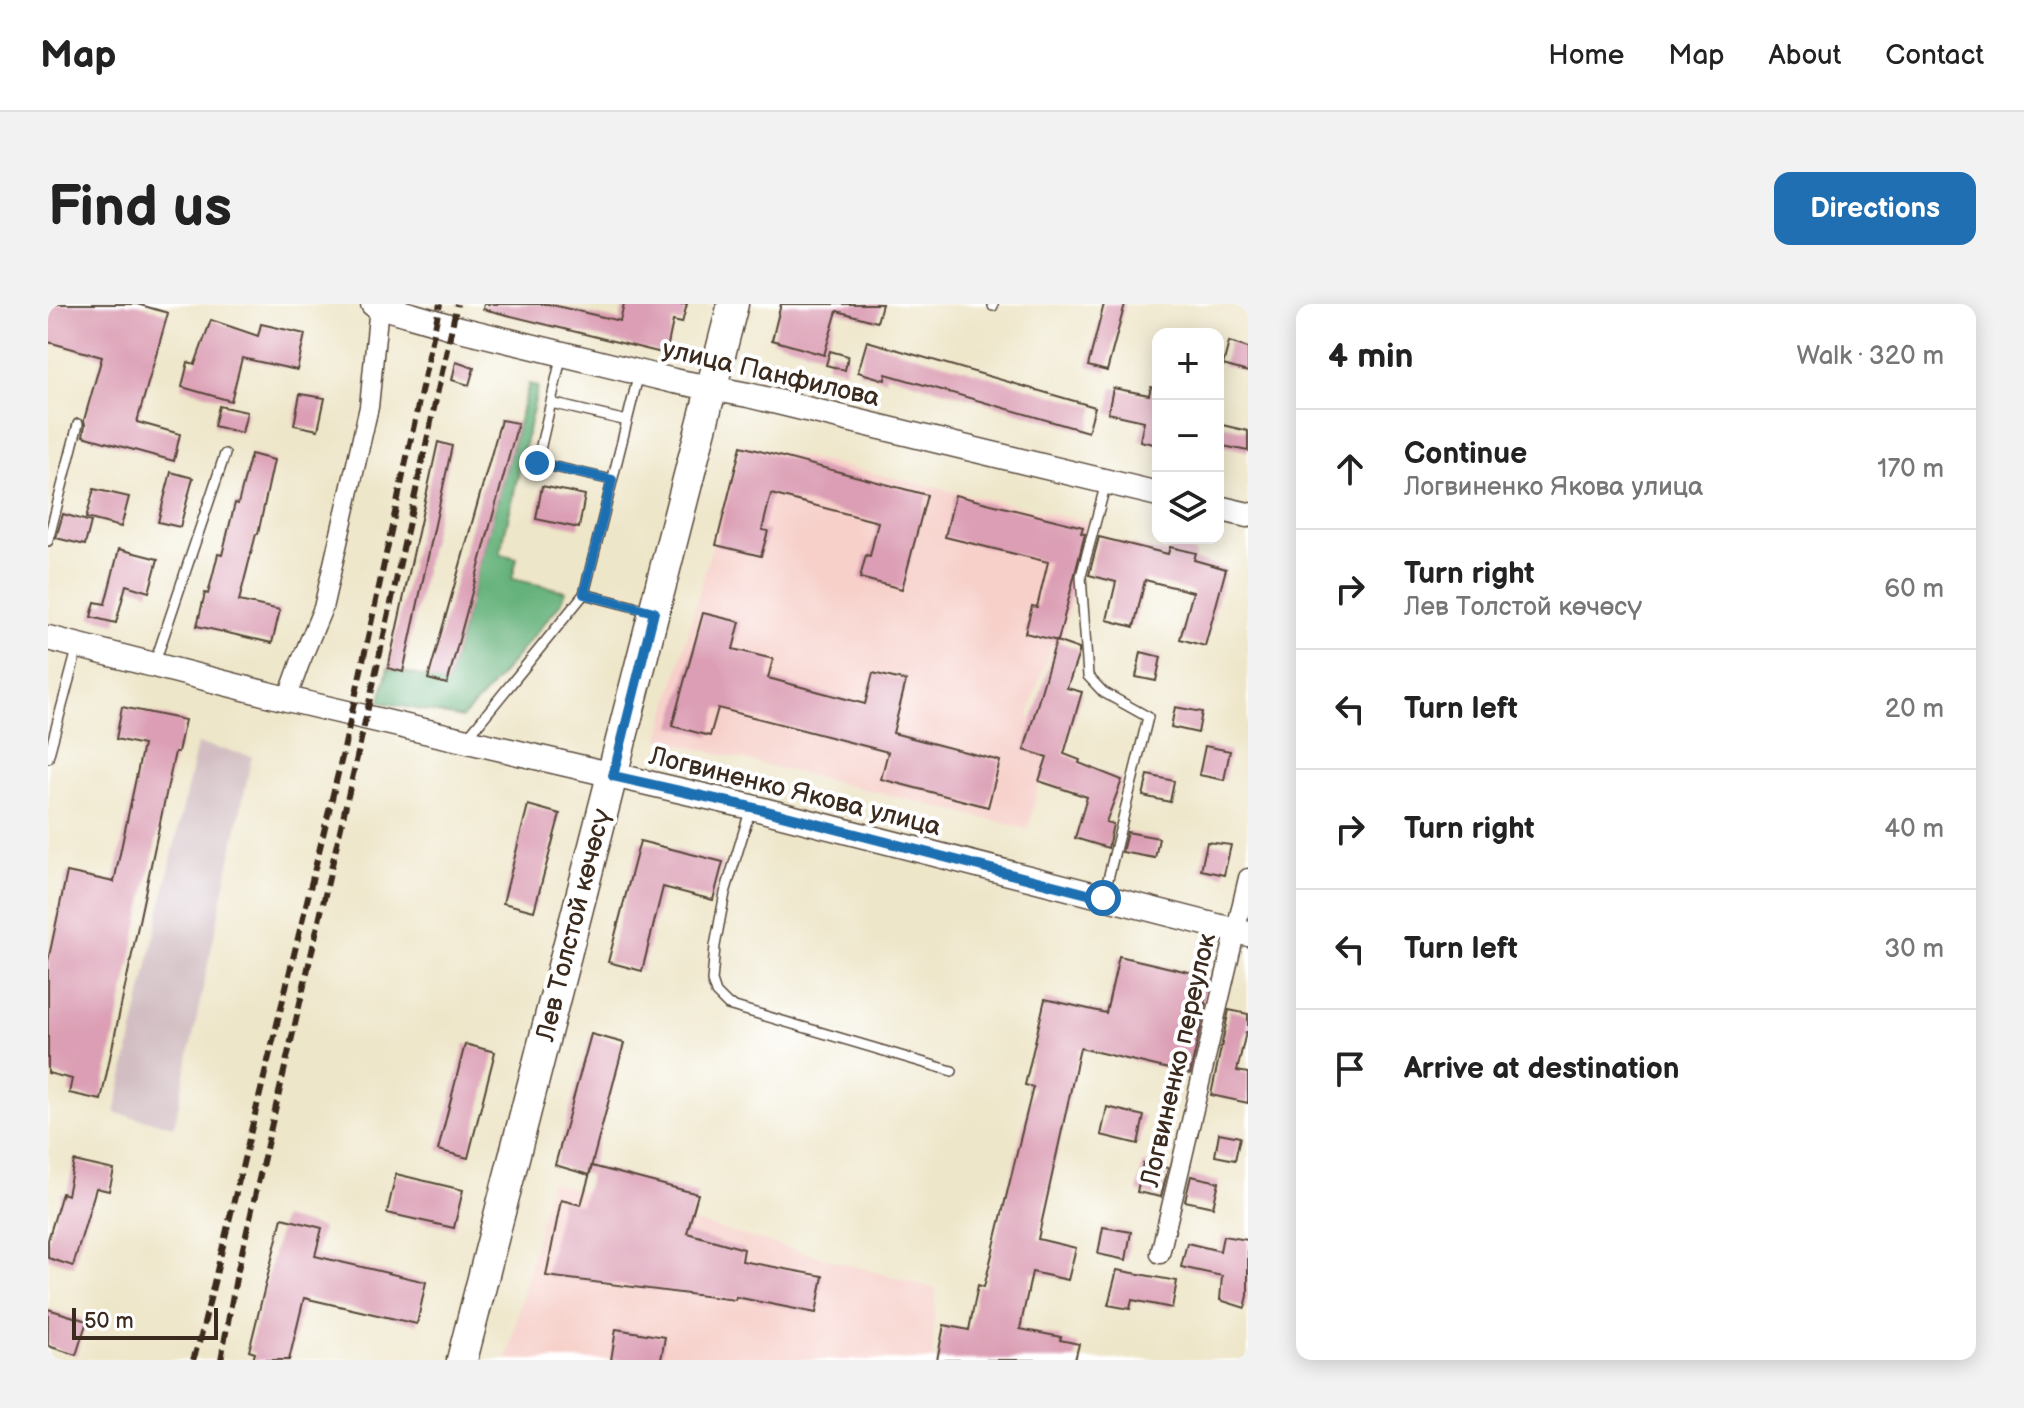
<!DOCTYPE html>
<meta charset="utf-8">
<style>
:root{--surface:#fff;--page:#f2f2f2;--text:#222;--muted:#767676;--line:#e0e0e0;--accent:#1f6fb2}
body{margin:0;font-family:"Balsamiq Sans",sans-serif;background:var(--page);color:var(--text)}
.controls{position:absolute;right:24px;top:24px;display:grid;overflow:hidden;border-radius:16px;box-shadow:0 4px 20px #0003}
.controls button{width:72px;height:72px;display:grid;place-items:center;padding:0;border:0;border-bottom:2px solid var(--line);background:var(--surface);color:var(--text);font:40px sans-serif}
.scale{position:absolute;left:24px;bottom:20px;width:146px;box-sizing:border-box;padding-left:8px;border:4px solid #3b2a1e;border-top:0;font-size:22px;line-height:28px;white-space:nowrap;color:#3b2a1e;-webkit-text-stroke:6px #fff;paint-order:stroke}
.stop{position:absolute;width:24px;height:24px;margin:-18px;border:6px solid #1f6fb2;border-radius:50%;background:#fff}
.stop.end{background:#1f6fb2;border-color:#fff;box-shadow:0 2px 8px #0008}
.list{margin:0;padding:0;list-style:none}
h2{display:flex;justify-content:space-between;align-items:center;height:104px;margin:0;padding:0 32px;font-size:34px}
h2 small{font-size:26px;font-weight:400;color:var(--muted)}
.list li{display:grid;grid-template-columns:52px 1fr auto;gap:24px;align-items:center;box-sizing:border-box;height:120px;padding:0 32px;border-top:2px solid var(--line)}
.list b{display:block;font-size:30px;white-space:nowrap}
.list p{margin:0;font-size:26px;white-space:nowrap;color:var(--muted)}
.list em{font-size:26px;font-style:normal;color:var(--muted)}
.icon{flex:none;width:44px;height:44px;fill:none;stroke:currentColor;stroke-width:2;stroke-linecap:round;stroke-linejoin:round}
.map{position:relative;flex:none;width:1200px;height:1056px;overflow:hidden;border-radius:16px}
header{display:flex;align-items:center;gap:48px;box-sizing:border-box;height:112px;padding:0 40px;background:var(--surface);border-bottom:2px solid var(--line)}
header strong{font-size:38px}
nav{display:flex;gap:44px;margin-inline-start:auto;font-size:28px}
.intro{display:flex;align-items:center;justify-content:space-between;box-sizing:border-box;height:192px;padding:0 48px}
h1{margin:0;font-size:56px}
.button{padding:20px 36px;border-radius:16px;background:var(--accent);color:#fff;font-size:28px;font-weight:700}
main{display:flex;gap:48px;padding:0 48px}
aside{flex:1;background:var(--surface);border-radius:16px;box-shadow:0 4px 20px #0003}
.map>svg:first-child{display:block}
</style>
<header>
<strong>Map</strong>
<nav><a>Home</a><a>Map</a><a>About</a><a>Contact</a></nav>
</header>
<div class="intro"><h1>Find us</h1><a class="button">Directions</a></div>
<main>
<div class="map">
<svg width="1200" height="1056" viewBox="0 0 1200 1056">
<rect width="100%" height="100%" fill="#fff"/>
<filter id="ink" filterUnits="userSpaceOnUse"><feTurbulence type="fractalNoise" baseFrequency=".0125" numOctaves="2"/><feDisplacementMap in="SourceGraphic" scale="16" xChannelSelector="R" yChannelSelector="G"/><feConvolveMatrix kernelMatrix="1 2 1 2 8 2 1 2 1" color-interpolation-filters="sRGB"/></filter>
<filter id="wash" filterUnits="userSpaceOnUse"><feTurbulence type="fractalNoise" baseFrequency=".006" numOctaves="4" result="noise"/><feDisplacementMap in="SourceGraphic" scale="32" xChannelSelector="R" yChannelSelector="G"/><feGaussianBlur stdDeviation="1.8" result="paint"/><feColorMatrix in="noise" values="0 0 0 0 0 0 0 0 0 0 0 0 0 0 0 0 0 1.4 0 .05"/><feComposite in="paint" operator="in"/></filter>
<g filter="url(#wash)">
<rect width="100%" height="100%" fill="#eee6c9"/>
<!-- built -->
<g fill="#f7d0ca">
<path d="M 692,139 L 1040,218 L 1015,335 L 1003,343 L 988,385 L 981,412 L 1004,423 L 980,525 L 611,435 Z"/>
<path d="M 502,878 L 888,985 L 884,1054 L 890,1056 L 459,1056 Z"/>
</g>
<!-- industrial -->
<path fill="#d2bec2" d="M 149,440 L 204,452 L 126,822 L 67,809 Z"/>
<!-- forest -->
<path fill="#66b27b" stroke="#506e4c" stroke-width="2" d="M 481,80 L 490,83 L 452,250 L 469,254 L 464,275 L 518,287 L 513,299 L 438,389 L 414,414 L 332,398 L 340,364 L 399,379 Z"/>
<g id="blocks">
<!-- building -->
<g fill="#db9eb4">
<path d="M 0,0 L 89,0 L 120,9 L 89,118 L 132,130 L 126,157 L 35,132 L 37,121 L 36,116 L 54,53 L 0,38 Z"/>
<path d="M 436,0 L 500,0 L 572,17 L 576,0 L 639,0 L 634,19 L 625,17 L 618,50 L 435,5 Z"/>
<path d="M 733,0 L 834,0 L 829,18 L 789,7 L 776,51 L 724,36 Z"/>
<path d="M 1056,0 L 1077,0 L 1059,67 L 1040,62 Z"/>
<path d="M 163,16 L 210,32 L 213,20 L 257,30 L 249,66 L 194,54 L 183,97 L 134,83 L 140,58 L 147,60 Z"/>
<path d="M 819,37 L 1047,103 L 1040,128 L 838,70 L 837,76 L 810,68 Z"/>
<path d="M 1181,38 L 1200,44 L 1200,68 L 1175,61 Z"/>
<path d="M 782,47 L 800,52 L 797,66 L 778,61 Z"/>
<path d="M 408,58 L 426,64 L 421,81 L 404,76 Z"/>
<path d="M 1103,83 L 1110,84 L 1110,141 L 1092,137 L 1096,117 L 1060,109 L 1065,84 L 1101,91 Z"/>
<path d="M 252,90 L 277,94 L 270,126 L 246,121 Z"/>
<path d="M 171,102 L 199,108 L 194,129 L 166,122 Z"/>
<path d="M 453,116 L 470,119 L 399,380 L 380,375 Z"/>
<path d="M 1170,120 L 1200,127 L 1200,147 L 1170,141 Z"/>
<path d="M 390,138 L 404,142 L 355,368 L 340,364 Z"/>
<path d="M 693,142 L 879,191 L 854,285 L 812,274 L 818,251 L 822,252 L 830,218 L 723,190 L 714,226 L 720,227 L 713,252 L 668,241 Z"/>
<path d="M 203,150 L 226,156 L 210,230 L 208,230 L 191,297 L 232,306 L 224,339 L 149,322 L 157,289 L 160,290 L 170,250 L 174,251 L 187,199 L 190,200 Z"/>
<path d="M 123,168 L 145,174 L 132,223 L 110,218 Z"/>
<path d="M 494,182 L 537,191 L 531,224 L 488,215 Z"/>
<path d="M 46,185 L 81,193 L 73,223 L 38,214 Z"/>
<path d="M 907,191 L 1035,223 L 1033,229 L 1037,230 L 1010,337 L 977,329 L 984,302 L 989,303 L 1000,258 L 897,233 Z"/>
<path d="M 15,210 L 43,218 L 37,241 L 8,234 Z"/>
<path d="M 1051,233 L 1120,250 L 1122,243 L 1148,249 L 1146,256 L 1178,265 L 1157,342 L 1132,335 L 1145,288 L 1097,276 L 1086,323 L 1059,316 L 1068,278 L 1041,271 Z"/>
<path d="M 71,245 L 110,255 L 101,288 L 78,281 L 68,319 L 43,313 L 47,298 L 57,300 Z"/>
<path d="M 655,309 L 692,318 L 685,345 L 725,355 L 720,374 L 817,400 L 825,369 L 858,377 L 845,429 L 952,457 L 940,503 L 833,475 L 840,448 L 670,404 L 662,432 L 624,422 Z"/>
<path d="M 1008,337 L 1031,345 L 1031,349 L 1019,384 L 1034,388 L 1016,450 L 1032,456 L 1031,459 L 1074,476 L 1058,518 L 1065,520 L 1060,544 L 1027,534 L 1039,493 L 991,477 L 999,453 L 976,446 Z"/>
<path d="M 1093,348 L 1113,353 L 1108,377 L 1088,373 Z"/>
<path d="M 74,403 L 137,416 L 130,448 L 127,448 L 53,796 L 21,789 L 24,775 L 0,769 L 0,657 L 19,568 L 66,578 L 95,441 L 68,435 Z"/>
<path d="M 1127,403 L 1154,408 L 1150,429 L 1123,423 Z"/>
<path d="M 1157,442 L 1182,447 L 1176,476 L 1151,471 Z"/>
<path d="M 1100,471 L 1126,477 L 1122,498 L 1095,492 Z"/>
<path d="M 480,501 L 512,510 L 486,607 L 455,599 Z"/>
<path d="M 1079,528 L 1111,534 L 1107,554 L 1074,548 Z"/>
<path d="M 592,537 L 675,558 L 665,596 L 615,583 L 594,667 L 560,658 Z"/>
<path d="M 1159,538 L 1183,541 L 1176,571 L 1153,566 Z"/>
<path d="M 1071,652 L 1162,673 L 1156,700 L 1158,700 L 1142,770 L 1032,744 L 990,935 L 1028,944 L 1020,976 L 984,968 L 972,1025 L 1013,1033 L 1012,1036 L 1031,1040 L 1027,1056 L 889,1056 L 896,1021 L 921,1026 L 930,981 L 936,983 L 985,783 L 977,781 L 997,695 L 1058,709 Z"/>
<path d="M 1181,706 L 1200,710 L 1200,728 L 1198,728 L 1189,767 L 1200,769 L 1200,799 L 1163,791 Z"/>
<path d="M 543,730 L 576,739 L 541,871 L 507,861 Z"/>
<path d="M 417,740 L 447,748 L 420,854 L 390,846 Z"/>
<path d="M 1059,803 L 1096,812 L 1090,840 L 1053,831 Z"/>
<path d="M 1171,829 L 1192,833 L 1187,856 L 1167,852 Z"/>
<path d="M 26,857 L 66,866 L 61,887 L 48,884 L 25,962 L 0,954 L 0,936 L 14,889 L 19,891 Z"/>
<path d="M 1095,859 L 1120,864 L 1113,893 L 1089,888 Z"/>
<path d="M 544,862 L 650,890 L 639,929 L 696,945 L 694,957 L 775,972 L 768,1009 L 688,993 L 687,996 L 498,972 L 513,896 L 533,901 Z"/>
<path d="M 348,870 L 415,886 L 406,924 L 339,909 Z"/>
<path d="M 1143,872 L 1171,878 L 1165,903 L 1137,897 Z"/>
<path d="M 234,914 L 274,924 L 267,952 L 378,978 L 369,1020 L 256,994 L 241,1056 L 205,1056 L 207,1049 L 201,1047 Z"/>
<path d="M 1055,923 L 1083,928 L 1078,956 L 1050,950 Z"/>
<path d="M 1175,932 L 1200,936 L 1200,992 L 1197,1004 L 1172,996 L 1174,972 L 1133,963 L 1139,939 L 1172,947 Z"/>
<path d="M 1069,966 L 1129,977 L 1124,1004 L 1084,996 L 1082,1005 L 1060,1001 Z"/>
<path d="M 0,1005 L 39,1017 L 28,1051 L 0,1042 Z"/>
<path d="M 568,1025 L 617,1033 L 613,1056 L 563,1056 Z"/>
</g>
</g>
</g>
<g filter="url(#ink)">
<use href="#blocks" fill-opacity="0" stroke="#564638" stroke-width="2"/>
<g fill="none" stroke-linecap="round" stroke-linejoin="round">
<!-- service casing -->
<g stroke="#564638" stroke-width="12">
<g id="service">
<path d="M 945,2 L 945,0"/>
<path d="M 514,50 L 489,159 L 564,176"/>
<path d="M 503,99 L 579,117"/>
<path d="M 0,237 L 30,120"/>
<path d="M 536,290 L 602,307"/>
<path d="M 107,358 L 177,150"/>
<path d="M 419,434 L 536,290 L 591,69"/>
<path d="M 0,454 L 30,342"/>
<path d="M 703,504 L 677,589 L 667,642 L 664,677 L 668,689 L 680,701 L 904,767"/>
<path d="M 1056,591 L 1100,413 L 1055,388 L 1040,372 L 1033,272 L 1058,179"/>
</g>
</g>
<!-- minor casing -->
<g stroke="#564638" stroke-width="21">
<g id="minor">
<path d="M 239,395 L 252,359 L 275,304 L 321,103 L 331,2"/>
<path d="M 1112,950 L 1200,574"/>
</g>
</g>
<!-- tertiary casing -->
<g stroke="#564638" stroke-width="27">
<g id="tertiary">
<path d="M 325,0 L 404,23 L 626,77 L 700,91 L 1110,190"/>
<path d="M 1170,204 L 1200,211"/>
<path d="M 0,334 L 239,395 L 703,503 L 1200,630"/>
</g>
</g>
<!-- primary casing -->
<g stroke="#564638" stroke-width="33">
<path id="primary" d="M 414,1056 L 685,0"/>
</g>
<!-- service -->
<use href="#service" stroke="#fff" stroke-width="9"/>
<!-- minor -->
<use href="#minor" stroke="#fff" stroke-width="18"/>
<!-- tertiary -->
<use href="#tertiary" stroke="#fff" stroke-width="24"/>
<!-- primary -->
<use href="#primary" stroke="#fff" stroke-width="30"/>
<!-- rail -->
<g stroke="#3b2a1e" stroke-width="6" stroke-dasharray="12 6" stroke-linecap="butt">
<path d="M 145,1056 L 153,1032 L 296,445 L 392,0"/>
<path d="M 173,1056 L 188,974 L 310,449 L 409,0"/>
</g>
</g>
</g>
<g fill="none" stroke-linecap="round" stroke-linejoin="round" filter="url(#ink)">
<!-- route -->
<path stroke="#1f6fb2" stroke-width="10" d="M 489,159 L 564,176 L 536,290 L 606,308 L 565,472 L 703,503 L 1055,594"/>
</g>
<g text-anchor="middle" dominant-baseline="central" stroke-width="8" stroke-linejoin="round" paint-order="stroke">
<!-- street labels -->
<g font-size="26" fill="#3b2a1e" stroke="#fff">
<text transform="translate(723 70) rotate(13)">улица Панфилова</text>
<text transform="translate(747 488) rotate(14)">Логвиненко Якова улица</text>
<text transform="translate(526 621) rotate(-76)">Лев Толстой көчөсү</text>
<text transform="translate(1131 756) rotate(-77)">Логвиненко переулок</text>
</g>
</g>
</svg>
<div class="controls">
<button>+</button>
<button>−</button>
<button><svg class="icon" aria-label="layers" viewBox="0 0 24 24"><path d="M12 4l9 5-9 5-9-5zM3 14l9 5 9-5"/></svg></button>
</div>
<div class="scale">50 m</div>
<div class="stop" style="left:1055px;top:594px"></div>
<div class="stop end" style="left:489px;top:159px"></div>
</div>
<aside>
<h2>4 min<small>Walk · 320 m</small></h2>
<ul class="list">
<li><svg class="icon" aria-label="ahead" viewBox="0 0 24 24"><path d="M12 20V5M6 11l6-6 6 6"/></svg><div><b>Continue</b><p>Логвиненко Якова улица</p></div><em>170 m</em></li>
<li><svg class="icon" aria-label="right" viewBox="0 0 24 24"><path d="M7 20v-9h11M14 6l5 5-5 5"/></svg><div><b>Turn right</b><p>Лев Толстой көчөсү</p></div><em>60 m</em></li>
<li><svg class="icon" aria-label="left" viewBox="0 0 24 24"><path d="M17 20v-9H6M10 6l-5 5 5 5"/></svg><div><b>Turn left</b></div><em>20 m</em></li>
<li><svg class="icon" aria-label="right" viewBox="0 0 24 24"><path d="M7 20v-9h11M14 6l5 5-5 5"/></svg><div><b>Turn right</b></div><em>40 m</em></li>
<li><svg class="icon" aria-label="left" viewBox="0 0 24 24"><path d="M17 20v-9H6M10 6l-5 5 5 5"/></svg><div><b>Turn left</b></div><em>30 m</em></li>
<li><svg class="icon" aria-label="arrive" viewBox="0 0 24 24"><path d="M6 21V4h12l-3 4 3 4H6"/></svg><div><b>Arrive at destination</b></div></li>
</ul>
</aside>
</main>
